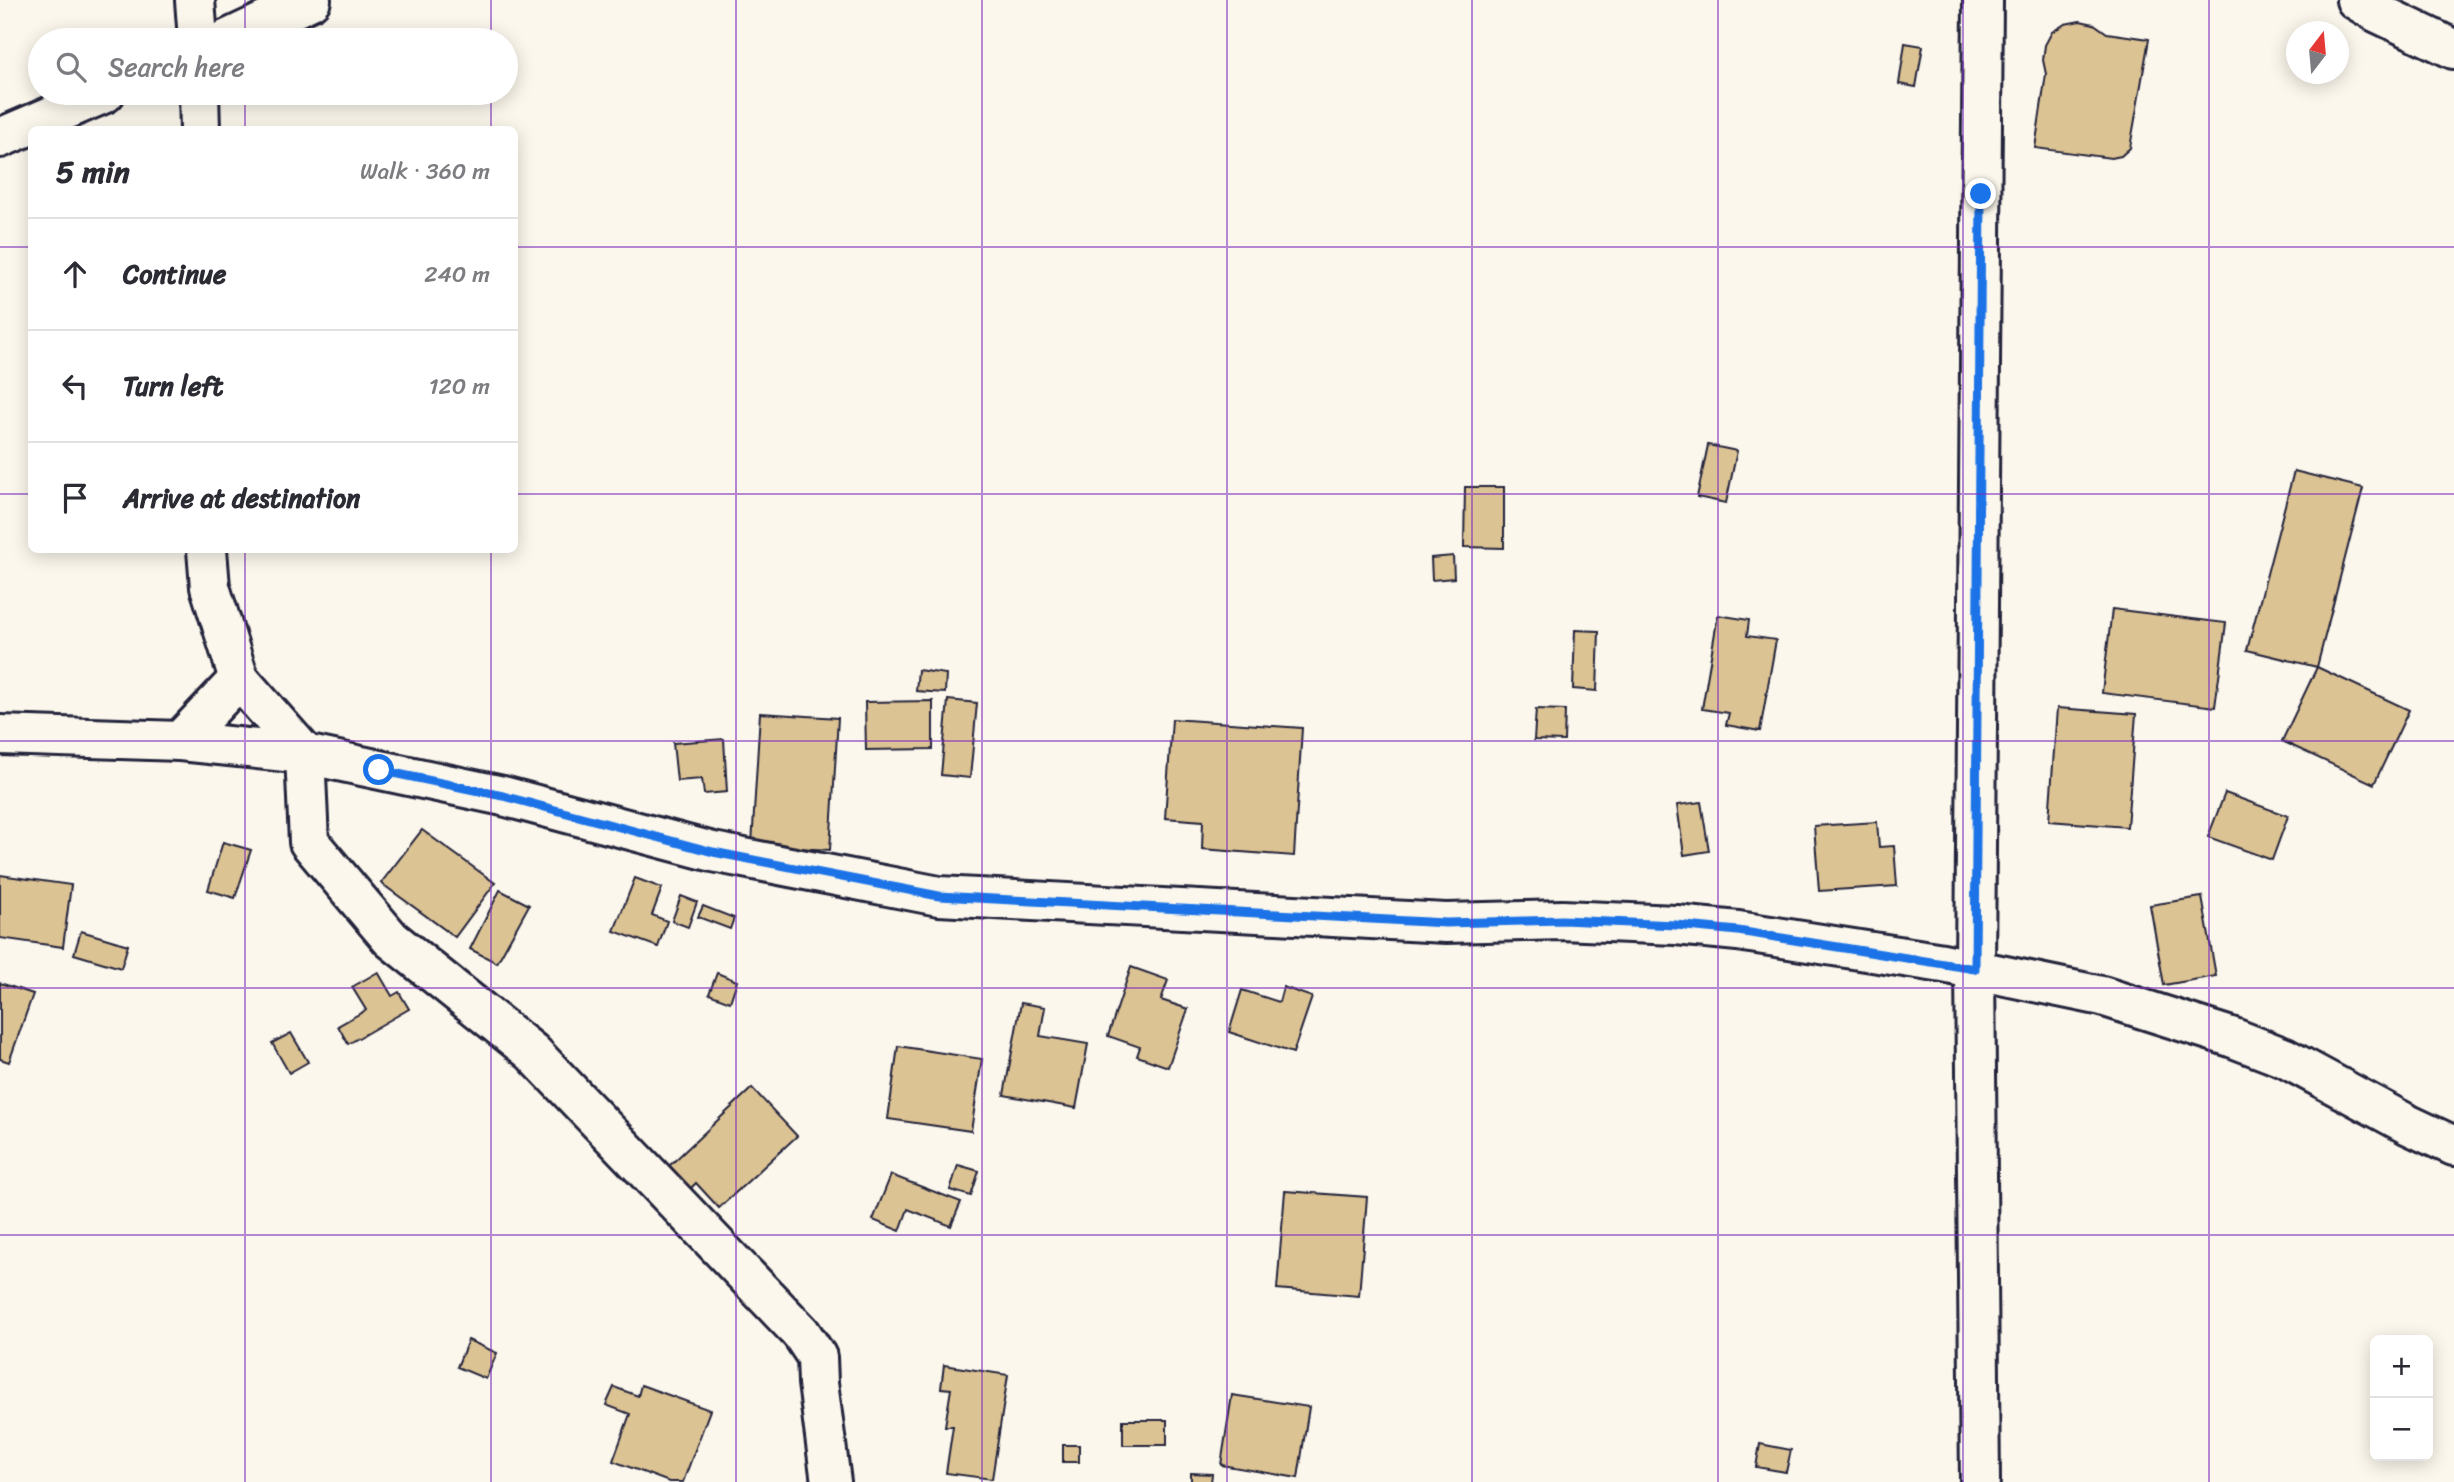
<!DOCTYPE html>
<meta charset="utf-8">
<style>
:root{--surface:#fff;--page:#f7f7f7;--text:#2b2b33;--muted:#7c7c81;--line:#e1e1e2}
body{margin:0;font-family:Sriracha,sans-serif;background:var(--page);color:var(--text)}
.controls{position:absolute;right:21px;bottom:21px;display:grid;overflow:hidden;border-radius:10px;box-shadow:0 4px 18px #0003}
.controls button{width:63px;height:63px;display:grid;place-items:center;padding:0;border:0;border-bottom:2px solid var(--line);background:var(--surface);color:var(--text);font:35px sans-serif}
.compass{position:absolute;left:2286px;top:21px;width:63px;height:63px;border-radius:50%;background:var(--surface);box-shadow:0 4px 18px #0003;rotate:16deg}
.stop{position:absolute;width:21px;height:21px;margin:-16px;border:5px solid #1a73e8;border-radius:50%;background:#fff}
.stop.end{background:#1a73e8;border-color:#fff;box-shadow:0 2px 7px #0008}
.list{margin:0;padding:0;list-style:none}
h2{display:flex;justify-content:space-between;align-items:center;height:91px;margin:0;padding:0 28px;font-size:30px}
h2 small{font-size:23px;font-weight:400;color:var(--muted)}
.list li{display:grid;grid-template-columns:46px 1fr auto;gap:21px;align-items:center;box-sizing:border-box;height:112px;padding:0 28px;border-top:2px solid var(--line)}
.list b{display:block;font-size:26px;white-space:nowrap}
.list em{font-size:23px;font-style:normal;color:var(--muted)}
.icon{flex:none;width:38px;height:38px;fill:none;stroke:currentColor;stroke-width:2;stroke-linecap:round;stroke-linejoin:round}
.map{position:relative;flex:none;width:2454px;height:1482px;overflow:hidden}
.search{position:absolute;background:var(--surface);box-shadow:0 4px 18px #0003;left:28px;top:28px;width:490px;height:77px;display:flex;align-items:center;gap:18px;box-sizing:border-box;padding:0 24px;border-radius:38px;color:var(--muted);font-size:26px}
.panel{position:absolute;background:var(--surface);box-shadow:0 4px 18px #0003;left:28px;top:126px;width:490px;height:427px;border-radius:10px}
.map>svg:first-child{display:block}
</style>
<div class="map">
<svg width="2454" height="1482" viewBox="0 0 2454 1482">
<rect width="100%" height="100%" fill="#fbf7ec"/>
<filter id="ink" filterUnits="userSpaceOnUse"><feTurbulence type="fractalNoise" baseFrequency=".0143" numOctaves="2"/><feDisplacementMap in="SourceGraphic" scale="14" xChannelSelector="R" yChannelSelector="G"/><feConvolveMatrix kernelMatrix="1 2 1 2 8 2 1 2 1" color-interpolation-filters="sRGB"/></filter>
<g filter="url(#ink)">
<!-- building -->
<g fill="#dcc393" stroke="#22223b" stroke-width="2">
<path d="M 2080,21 L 2094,24 L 2107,33 L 2149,39 L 2130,148 L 2121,156 L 2111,158 L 2035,148 L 2046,74 L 2043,60 L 2045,45 L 2052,32 L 2065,24 Z"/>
<path d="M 1905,43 L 1923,46 L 1916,87 L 1899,84 Z"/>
<path d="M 1708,445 L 1737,451 L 1726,503 L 1697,497 Z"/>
<path d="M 2294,471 L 2363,488 L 2317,667 L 2247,650 Z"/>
<path d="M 1465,487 L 1504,487 L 1504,548 L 1464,547 Z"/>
<path d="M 1453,556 L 1454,578 L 1432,580 L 1431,558 Z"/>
<path d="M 2112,609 L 2226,623 L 2215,707 L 2102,693 Z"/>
<path d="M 1718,615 L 1749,620 L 1747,636 L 1776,640 L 1760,731 L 1726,725 L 1729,713 L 1702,709 Z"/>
<path d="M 1575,630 L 1599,631 L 1597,691 L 1573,689 Z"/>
<path d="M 2317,667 L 2409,710 L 2374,784 L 2282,741 Z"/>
<path d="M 918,670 L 946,674 L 945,693 L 916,691 Z"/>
<path d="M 948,700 L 977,703 L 970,778 L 941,775 Z"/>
<path d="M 933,701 L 933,749 L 866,750 L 865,702 Z"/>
<path d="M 2057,708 L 2136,714 L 2127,827 L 2049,821 Z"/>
<path d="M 1536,709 L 1565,710 L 1564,741 L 1534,740 Z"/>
<path d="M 760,713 L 838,718 L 830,850 L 752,845 Z"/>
<path d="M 1172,719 L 1302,728 L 1294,856 L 1202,849 L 1203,821 L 1165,818 Z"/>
<path d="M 724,739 L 727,792 L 704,794 L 702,779 L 677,781 L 673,743 Z"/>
<path d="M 2225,793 L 2288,816 L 2272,860 L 2208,837 Z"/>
<path d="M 1701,802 L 1709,851 L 1684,855 L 1677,805 Z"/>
<path d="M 1877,822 L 1879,847 L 1894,846 L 1897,886 L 1819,891 L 1814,826 Z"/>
<path d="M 422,830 L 495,883 L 455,937 L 381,883 Z"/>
<path d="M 223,842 L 251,850 L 235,898 L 208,890 Z"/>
<path d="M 0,875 L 71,885 L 63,947 L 0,938 Z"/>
<path d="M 635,878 L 662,888 L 652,915 L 667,921 L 658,947 L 614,931 Z"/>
<path d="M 500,890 L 529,905 L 497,963 L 470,949 Z"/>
<path d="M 681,896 L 697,902 L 688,927 L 672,921 Z"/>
<path d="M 2202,897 L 2216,976 L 2164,985 L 2150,905 Z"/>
<path d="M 703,906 L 734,918 L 730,929 L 698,917 Z"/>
<path d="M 81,931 L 128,945 L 121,968 L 74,954 Z"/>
<path d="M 1131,967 L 1168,980 L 1161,1000 L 1188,1009 L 1168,1067 L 1137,1056 L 1140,1047 L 1108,1036 Z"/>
<path d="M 378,972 L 392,996 L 399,992 L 409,1009 L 348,1044 L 338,1026 L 366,1010 L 352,987 Z"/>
<path d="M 717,973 L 737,981 L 730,1002 L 709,994 Z"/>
<path d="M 0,983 L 33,994 L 9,1062 L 0,1059 Z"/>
<path d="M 1283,987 L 1312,997 L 1293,1053 L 1229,1032 L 1242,990 L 1279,1002 Z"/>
<path d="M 1021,1003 L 1045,1007 L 1040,1036 L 1088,1044 L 1076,1108 L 1004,1095 Z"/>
<path d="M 291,1033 L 308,1062 L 289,1073 L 272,1043 Z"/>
<path d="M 898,1046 L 982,1059 L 971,1131 L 888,1119 Z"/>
<path d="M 752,1088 L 797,1136 L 719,1208 L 696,1183 L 690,1189 L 669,1166 Z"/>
<path d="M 958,1165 L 979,1171 L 971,1196 L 950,1190 Z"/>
<path d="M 891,1175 L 961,1202 L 951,1226 L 908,1209 L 900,1231 L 873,1220 Z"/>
<path d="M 1285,1191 L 1367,1197 L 1359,1296 L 1277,1289 Z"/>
<path d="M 468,1340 L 497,1353 L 486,1379 L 457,1367 Z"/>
<path d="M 944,1365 L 1008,1375 L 992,1479 L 946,1473 L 953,1426 L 945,1426 L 951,1389 L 941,1388 Z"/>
<path d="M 641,1385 L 710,1410 L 683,1482 L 669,1482 L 613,1461 L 630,1414 L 606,1405 L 614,1387 L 638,1396 Z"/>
<path d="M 1232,1395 L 1309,1407 L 1298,1478 L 1221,1465 Z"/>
<rect x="1123" y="1420" width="44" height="25"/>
<path d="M 1760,1444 L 1791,1450 L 1786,1472 L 1756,1467 Z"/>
<rect x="1063" y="1445" width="16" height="17"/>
<path d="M 1191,1473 L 1212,1474 L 1211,1482 L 1191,1482 Z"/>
</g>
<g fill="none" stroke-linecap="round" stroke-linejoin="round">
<!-- minor casing -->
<g stroke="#22223b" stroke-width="44">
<g id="minor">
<path d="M 195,0 L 198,40"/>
<path d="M 2356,0 L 2376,12 L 2454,49"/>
<path d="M 226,40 L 311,0"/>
<path d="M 199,93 L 200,130"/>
<path d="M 0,138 L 105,93"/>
<path d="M 207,550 L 210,587 L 239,679 L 305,754 L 309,842 L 391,939 L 532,1052 L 801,1333 L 817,1357 L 818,1383 L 831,1482"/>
<path d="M 0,735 L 180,741 L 305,754 L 503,796 L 713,852 L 939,896 L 1446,923 L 1562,920 L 1676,925 L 1738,931 L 1943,963 L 2102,996 L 2231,1037 L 2285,1058 L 2407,1124 L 2454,1146"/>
<path d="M 180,741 L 239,679"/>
<path d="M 1980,1482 L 1975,969 L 1983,0"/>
</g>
</g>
<!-- minor -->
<use href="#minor" stroke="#fbf7ec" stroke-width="38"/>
</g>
</g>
<g fill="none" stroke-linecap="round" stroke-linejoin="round" filter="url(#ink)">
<!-- route -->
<path stroke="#1a73e8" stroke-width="9" d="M 379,770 L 503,796 L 713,852 L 939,896 L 1446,923 L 1562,920 L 1676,925 L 1738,931 L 1975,969 L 1981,194"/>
</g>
<!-- grid -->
<path fill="none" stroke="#7b2cbf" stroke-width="2" stroke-opacity="0.55" d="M 245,0 L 245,40M 491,0 L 491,40M 736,0 L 736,1482M 982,0 L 982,1482M 1227,0 L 1227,1482M 1472,0 L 1472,1482M 1718,0 L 1718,1482M 1963,0 L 1963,1482M 2209,0 L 2209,1482M 245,93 L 245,130M 491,93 L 491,130M 0,247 L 32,247M 514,247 L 2454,247M 0,494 L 32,494M 514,494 L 2454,494M 245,550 L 245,1482M 491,550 L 491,1482M 0,741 L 2454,741M 0,988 L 2454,988M 0,1235 L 2454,1235"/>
</svg>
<div class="controls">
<button>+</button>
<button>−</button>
</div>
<svg class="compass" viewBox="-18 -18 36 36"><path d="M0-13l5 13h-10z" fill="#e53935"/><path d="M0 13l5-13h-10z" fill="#7c7c81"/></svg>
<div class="stop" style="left:379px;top:770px"></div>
<div class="stop end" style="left:1981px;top:194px"></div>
<div class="search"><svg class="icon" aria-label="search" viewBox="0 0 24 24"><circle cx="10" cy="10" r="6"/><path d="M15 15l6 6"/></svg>Search here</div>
<section class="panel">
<h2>5 min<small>Walk · 360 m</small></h2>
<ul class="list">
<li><svg class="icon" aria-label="ahead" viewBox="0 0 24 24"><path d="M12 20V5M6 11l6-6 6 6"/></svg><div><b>Continue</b></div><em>240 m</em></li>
<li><svg class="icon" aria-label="left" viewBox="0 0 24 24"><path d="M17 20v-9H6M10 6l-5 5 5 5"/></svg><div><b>Turn left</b></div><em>120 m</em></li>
<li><svg class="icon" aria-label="arrive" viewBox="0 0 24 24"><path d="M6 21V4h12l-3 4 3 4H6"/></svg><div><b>Arrive at destination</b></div></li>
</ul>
</section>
</div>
